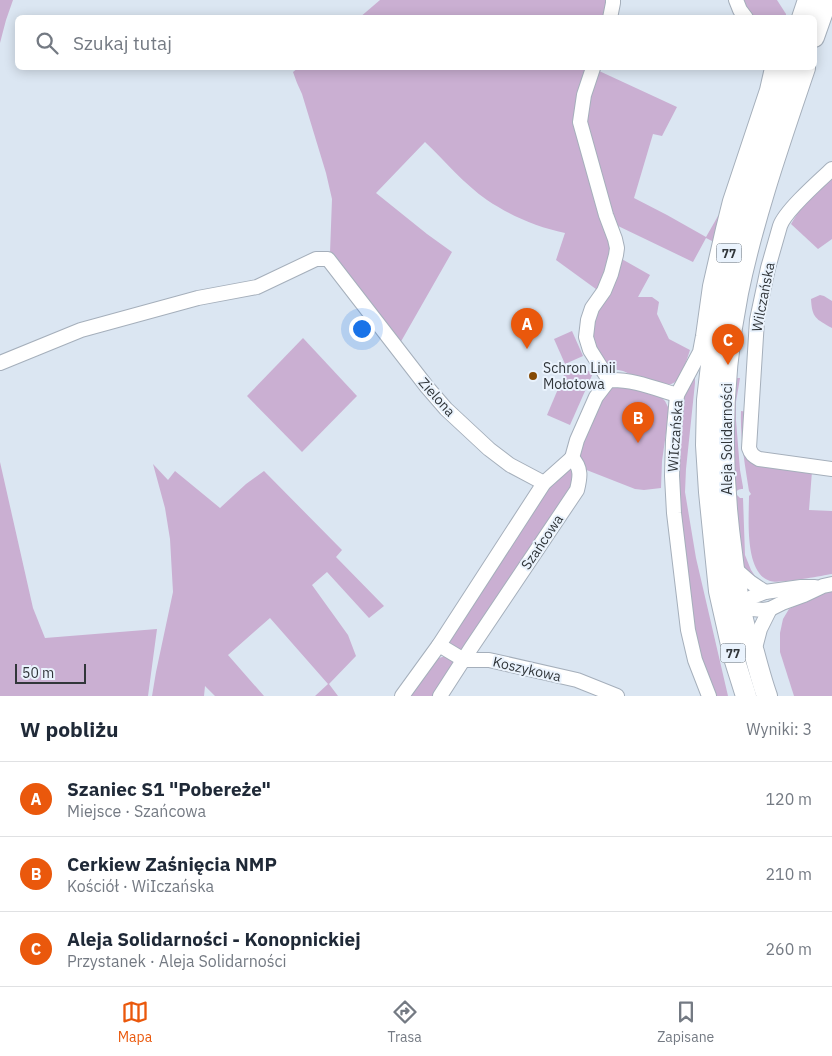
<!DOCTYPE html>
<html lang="pl">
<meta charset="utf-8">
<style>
:root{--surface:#fff;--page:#f2f2f3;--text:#1f2937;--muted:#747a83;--line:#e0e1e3;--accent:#ea580c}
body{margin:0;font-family:"IBM Plex Sans",sans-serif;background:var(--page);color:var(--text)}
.scale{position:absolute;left:15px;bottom:12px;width:71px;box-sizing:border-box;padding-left:5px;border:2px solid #31363a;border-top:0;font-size:14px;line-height:18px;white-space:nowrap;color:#31363a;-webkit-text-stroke:4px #eaf3fd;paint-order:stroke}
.you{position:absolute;left:361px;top:328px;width:18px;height:18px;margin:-12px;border:4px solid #fff;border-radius:50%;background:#1a73e8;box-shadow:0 0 0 8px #1a73e833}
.badge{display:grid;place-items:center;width:32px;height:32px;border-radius:50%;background:var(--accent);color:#fff;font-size:16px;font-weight:700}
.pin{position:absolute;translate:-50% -41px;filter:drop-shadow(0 1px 2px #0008)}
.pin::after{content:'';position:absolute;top:26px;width:18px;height:15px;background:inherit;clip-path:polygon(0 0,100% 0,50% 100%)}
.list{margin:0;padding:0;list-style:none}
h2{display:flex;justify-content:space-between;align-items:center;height:65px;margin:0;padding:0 20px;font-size:21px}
h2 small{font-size:16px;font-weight:400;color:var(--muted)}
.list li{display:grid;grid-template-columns:32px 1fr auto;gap:15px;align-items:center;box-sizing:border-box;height:75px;padding:0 20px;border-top:1px solid var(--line)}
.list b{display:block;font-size:19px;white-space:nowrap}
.list p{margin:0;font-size:16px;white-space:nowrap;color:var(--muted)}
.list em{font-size:16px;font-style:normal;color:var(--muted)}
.icon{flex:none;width:28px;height:28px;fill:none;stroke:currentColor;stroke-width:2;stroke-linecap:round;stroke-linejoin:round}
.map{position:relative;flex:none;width:832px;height:696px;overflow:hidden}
.search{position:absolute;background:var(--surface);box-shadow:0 2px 12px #0003;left:15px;right:15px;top:15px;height:55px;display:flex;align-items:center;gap:12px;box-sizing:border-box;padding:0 18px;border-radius:8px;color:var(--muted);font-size:19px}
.sheet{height:290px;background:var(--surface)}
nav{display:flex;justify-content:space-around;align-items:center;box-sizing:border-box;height:70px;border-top:1px solid var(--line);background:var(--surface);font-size:14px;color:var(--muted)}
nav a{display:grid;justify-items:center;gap:2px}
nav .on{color:var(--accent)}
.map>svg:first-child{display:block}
</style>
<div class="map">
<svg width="832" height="696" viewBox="0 0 832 696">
<rect width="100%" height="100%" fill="#dbe6f2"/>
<!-- green -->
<g fill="#caafd2">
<path d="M 0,0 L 13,0 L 6,20 L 0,43 Z"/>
<path d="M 380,0 L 610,0 L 607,17 L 359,18 Z"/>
<path d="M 741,0 L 777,0 L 786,14 L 786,17 L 755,17 L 747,11 Z"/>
<path d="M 298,68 L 591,68 L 579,105 L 614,243 L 600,292 L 556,260 L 565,233 C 537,227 511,216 487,200 C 464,184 445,161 425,142 L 376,193 L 427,234 L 452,252 L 399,345 L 330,253 L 332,199 L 326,173 L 302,94 L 297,83 L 293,72 Z"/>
<path d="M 597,70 L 677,107 L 662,136 L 653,134 L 634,198 L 667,215 L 706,237 L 718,216 L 720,217 L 714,242 L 706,238 L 693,262 L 616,225 L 584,124 Z"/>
<path d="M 830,177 L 832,180 L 832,239 L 818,249 L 791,224 L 800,209 Z"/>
<path d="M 620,258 L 650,275 L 638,297 L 652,297 L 659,302 L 657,314 L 669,339 L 690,350 C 687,359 682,376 675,382 C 664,391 635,376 623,371 C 617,369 611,370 605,367 L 591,336 L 592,321 Z"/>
<path d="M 820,295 L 824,296 L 832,301 L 832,328 C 816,319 812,318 811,299 Z"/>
<path d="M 572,331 L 583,356 L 565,364 L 554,339 Z"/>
<path d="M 303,338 L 357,396 L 302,452 L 247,396 Z"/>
<path d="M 569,363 L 593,373 L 570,425 L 547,415 Z"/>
<path d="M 695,373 L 695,383 L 686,469 L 685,492 L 696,558 L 728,696 L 715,696 L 696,644 L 677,484 L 681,408 L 686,390 Z"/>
<path d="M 737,378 L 740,378 L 736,402 L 736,420 L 740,470 L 743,487 L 743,489 C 739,489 736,490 736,494 L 740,498 L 743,498 L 745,555 L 751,570 L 759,582 C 748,575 744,568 739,556 L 731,412 Z"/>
<path d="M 615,384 L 627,384 L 660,396 L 665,401 L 668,407 L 668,419 L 662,461 L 661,488 L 644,490 L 635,489 L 584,469 L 579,455 L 602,396 Z"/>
<path d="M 741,411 L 748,412 L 747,451 L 812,471 L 809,510 L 832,511 L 832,574 C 820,576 780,584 770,581 C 744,573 749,518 749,496 L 751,494 L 749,491 C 745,465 740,438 741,411 Z"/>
<path d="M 0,462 L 33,608 L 45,638 L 157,629 L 148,696 L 0,696 Z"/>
<path d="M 153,464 L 168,480 L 175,471 L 220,508 L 246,484 L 264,471 L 342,550 L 336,557 L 384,606 L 369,618 L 327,572 L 312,585 L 348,635 L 356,656 L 329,684 L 338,696 L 315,696 L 328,684 L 270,618 L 228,655 L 264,696 L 215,696 L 205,686 L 204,696 L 152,696 L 156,672 L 173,592 L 170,539 L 165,508 Z"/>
<path d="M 571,466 L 577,482 L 461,654 L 448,643 L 542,493 Z"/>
<path d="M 832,591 L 832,696 L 794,696 L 780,652 L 780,633 L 783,619 L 789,609 L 816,596 Z"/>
<path d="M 442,657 L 449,657 L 456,661 L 436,696 L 406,696 L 434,660 Z"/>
</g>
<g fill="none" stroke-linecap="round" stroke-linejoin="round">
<!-- minor casing -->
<g stroke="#a5afbb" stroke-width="16">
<g id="minor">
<path d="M 736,0 L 740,10 L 746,18"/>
<path d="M 610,18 L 613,3 L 613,0"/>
<path d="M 593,68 L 584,95 L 580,122 L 606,215 L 615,239 L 617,248 L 616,255 L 611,274 L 604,291 L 592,308 L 588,320 L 586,337 L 590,350 L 609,380"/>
<path d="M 832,169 C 819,181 785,211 780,226 L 768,268 L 757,320 L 749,448 C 751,454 753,456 759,459 L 832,469"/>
<path d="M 0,363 L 81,330 L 198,298 L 257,287 L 316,259 L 328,259 L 427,387 L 446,409 L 489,449 L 510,465 L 544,483"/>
<path d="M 572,458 L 577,440 L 596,397 L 609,380 C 632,379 654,388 677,395"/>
<path d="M 734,568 L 750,582 L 765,592"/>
<path d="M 741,608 L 752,597 L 765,592 L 801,587 L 815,587"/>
<path d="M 733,609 L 741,608 L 763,610 L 770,609 L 782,603 L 804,595 L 823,586 L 832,584"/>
<path d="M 439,645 L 464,660 L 489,660 L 577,680 L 617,696"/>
<path d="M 754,652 L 760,629 L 770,609"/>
<path d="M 402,696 L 439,645 L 544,483 L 572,458"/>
<path d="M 440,696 L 471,648 L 577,490 C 580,478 582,468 572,458"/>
<path d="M 709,696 L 695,660 L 688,630 L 674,513 L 672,476 L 673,440 L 677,395 L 700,352 L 703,336 L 710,286 L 723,229 L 730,201 L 767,90 L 772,68"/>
</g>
</g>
<!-- highway casing -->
<g stroke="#a5afbb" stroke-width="22">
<g id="highway">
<path d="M 802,18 L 808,0"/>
<path d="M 814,37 L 827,0"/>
<path d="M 746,696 L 734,658 L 719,591 L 709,492 L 706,445 L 707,400 L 716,322 L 725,272 L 737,223 L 786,68"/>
<path d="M 767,696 C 762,682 758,667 754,652 C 751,645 748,638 746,631 C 739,606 735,579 732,553 C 720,467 721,378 738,293 C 754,216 780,142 805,68"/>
</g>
</g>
<!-- minor -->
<use href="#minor" stroke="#fff" stroke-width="14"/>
<!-- highway -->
<use href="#highway" stroke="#fff" stroke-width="20"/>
</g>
<!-- markers -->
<circle fill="#864a05" stroke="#eaf3fd" stroke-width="2" cx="533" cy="376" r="5"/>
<g text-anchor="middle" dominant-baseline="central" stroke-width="4" stroke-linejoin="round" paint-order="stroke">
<!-- shield labels -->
<g fill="#eaf3fd" stroke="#686f74" stroke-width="1">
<rect x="716.5" y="243.5" width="25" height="19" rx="4"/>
<rect x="720.5" y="643.5" width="25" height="19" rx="4"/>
</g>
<g font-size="12" font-weight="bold" fill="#31363a">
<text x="729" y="253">77</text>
<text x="733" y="653">77</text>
</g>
<!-- street labels -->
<g font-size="14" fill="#31363a" stroke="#eaf3fd">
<text transform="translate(763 297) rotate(-79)">Wilczańska</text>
<text transform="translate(437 397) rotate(48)">Zielona</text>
<text transform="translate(675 436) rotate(-86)">WiIczańska</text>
<text transform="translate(727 439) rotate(-90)">Aleja Solidarności</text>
<text transform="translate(542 542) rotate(-56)">Szańcowa</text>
<text transform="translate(527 669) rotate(13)">Koszykowa</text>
</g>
<!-- poi labels -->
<g font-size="14" fill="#31363a" stroke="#eaf3fd" text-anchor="start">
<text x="543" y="368">Schron Linii<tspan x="543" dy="16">Mołotowa</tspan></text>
</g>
</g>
</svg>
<div class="scale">50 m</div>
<div class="you"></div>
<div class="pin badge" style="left:527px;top:349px">A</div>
<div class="pin badge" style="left:638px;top:443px">B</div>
<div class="pin badge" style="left:728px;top:365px">C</div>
<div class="search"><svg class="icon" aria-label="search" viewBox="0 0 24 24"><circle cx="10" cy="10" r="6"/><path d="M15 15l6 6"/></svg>Szukaj tutaj</div>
</div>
<section class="sheet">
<h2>W pobliżu<small>Wyniki: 3</small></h2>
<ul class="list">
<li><span class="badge">A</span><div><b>Szaniec S1 &quot;Pobereże&quot;</b><p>Miejsce · Szańcowa</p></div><em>120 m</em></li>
<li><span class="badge">B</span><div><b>Cerkiew Zaśnięcia NMP</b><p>Kościół · WiIczańska</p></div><em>210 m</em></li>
<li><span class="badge">C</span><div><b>Aleja Solidarności - Konopnickiej</b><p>Przystanek · Aleja Solidarności</p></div><em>260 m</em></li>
</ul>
</section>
<nav>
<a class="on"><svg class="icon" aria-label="map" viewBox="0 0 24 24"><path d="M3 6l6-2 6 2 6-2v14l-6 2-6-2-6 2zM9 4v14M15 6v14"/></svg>Mapa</a>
<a><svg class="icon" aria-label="directions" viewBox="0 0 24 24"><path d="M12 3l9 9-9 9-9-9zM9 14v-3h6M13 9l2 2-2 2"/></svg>Trasa</a>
<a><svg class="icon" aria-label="saved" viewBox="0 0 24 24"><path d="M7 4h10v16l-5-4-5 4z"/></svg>Zapisane</a>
</nav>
